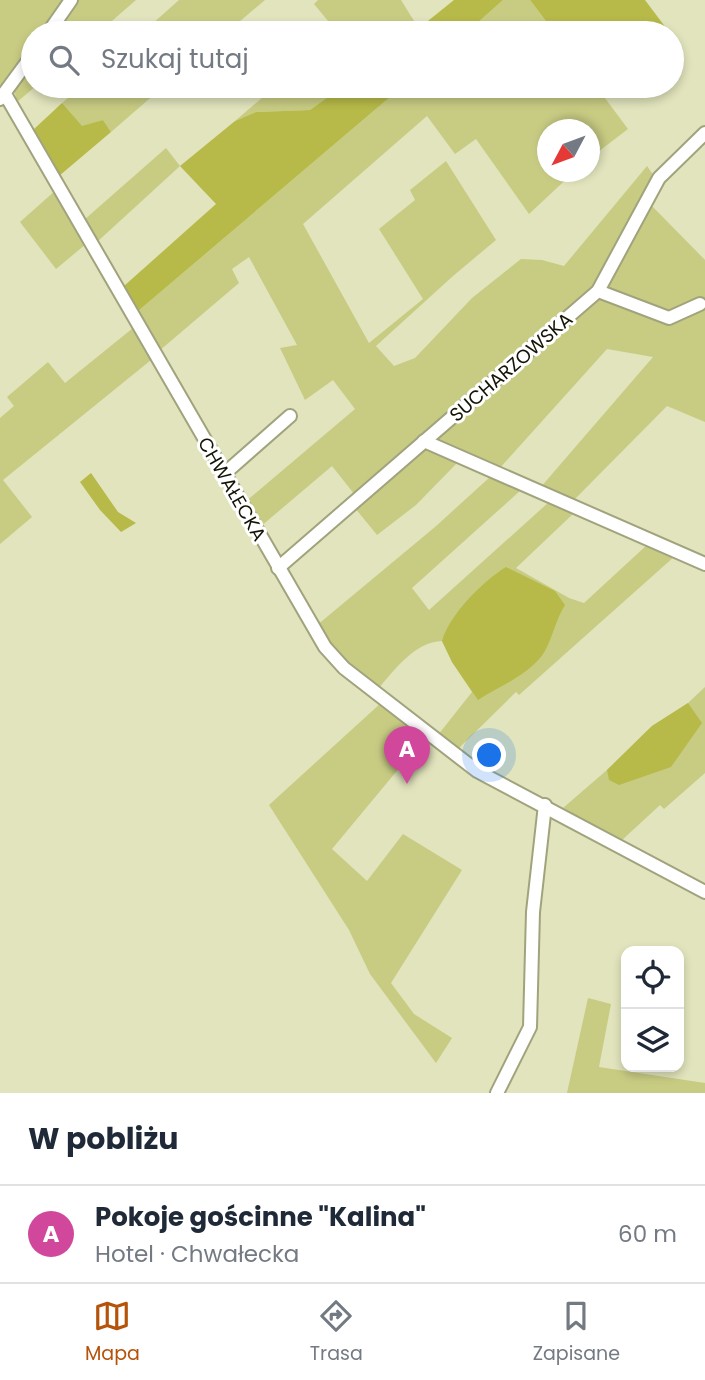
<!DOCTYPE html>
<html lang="pl">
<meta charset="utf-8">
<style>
:root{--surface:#fff;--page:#f2f2f3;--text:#1f2937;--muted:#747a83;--line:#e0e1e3;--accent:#b45309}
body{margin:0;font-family:Poppins,sans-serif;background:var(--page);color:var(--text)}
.controls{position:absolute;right:21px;bottom:21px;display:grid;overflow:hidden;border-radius:14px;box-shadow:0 4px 10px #0003}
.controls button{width:63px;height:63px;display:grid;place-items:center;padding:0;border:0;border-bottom:2px solid var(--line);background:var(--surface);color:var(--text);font:35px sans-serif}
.compass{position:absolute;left:537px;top:119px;width:63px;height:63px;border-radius:50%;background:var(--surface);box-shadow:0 4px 10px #0003;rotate:229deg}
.you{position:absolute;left:490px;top:756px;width:24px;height:24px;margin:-18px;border:5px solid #fff;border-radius:50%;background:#1a73e8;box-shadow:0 0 0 10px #1a73e833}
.badge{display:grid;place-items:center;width:46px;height:46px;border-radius:50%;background:var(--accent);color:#fff;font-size:23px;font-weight:700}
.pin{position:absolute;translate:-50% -58px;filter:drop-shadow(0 2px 4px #0008)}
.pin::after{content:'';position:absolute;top:37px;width:24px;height:21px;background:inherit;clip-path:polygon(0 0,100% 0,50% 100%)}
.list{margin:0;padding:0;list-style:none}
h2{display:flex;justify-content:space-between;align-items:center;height:91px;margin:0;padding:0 28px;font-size:30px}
h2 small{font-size:23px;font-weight:400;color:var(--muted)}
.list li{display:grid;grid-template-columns:46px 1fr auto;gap:21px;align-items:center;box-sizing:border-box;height:98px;padding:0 28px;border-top:2px solid var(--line)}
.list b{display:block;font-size:26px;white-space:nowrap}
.list p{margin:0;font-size:23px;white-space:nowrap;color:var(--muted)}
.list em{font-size:23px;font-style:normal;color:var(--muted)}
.icon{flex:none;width:38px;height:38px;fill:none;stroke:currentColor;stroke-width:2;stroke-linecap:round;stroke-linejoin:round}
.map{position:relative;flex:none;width:705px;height:1093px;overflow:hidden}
.search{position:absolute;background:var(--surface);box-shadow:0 4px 10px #0003;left:21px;right:21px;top:21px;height:77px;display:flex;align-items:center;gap:18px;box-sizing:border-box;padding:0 24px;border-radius:38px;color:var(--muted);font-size:26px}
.sheet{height:189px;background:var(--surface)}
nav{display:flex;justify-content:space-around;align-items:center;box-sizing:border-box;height:98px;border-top:2px solid var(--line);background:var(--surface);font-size:19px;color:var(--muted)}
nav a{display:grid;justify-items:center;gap:4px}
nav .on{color:var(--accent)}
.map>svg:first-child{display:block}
</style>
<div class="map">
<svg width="705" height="1093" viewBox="0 0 705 1093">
<rect width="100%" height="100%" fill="#e1e4bc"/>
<!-- green -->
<g fill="#c8cc83">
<path d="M 0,0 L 66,0 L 42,33 L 33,33 L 33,46 L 0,92 Z"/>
<path d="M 75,0 L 136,0 L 98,33 L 52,33 Z"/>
<path d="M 179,0 L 265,0 L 226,33 L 142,33 Z"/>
<path d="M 318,0 L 401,0 L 419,29 L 413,33 L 338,33 L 314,4 Z"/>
<path d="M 503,0 L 530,0 L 555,33 L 466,33 Z"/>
<path d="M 33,60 L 33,86 L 36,86 L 17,102 L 14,89 Z"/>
<path d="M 82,86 L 164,86 L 111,132 L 103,120 L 82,127 L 62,103 Z"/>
<path d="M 276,86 L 343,86 L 310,110 L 256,112 L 235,121 Z"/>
<path d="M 403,86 L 596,86 L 628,129 L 590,158 L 590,130 L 548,130 L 548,172 L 574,172 L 529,214 L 476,139 L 455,154 L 427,116 L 303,224 L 369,343 L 423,299 L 379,229 L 415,200 L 410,190 L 446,161 L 496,240 L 453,276 L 376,346 L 394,366 L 415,358 L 472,298 L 521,259 L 542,260 L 564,266 L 647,166 L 654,176 L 605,273 L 588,293 L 355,495 L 332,466 L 260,527 L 245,502 L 355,409 L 333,380 L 305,400 L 280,348 L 297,345 L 249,257 L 232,269 L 239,283 L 159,351 L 137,312 Z"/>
<path d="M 166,148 L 180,166 L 97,242 L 84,220 Z"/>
<path d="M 56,190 L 86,244 L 56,269 L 20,222 Z"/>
<path d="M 651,205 L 705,260 L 705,422 L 667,406 L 570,504 L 540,488 L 653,357 L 607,349 L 498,470 L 431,440 L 589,305 Z"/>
<path d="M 133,328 L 151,360 L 3,480 L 32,517 L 0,544 L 0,418 L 14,406 L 7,397 L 48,362 L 65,383 Z"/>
<path d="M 425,447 L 457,463 L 416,505 L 377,535 L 355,508 Z"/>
<path d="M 490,477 L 521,490 L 412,588 L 429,610 L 549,502 L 574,513 L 516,568 L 569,598 L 584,603 L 648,544 L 675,556 L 519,695 L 516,692 L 458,749 L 438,735 L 472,692 L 452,662 L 442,641 C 415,642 395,669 378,689 L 339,659 L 316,626 L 435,527 Z"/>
<path d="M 705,687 L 705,773 L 664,809 L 660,805 L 621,841 L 563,808 L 607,770 L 652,726 L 688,703 Z"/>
<path d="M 381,703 L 425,737 L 332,849 L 367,881 L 403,834 L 462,870 L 391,983 L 414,1014 L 452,1038 L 436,1063 L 370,974 L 349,930 L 269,805 Z"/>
<path d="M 588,998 L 611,1004 L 599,1067 L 705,1083 L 705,1093 L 567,1093 Z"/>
</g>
<!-- forest -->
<g fill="#b7ba49">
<path d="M 454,0 L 503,0 L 466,33 L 413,33 Z"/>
<path d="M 530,0 L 645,0 L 666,28 L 657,33 L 555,33 Z"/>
<path d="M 343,86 L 403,86 L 137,312 L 124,286 L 216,204 L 180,166 L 235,121 L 256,112 L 310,110 Z"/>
<path d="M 62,103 L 82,126 L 103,120 L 111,132 L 59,176 L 33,130 Z"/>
<path d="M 91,473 L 118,512 L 136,523 L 121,532 L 100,510 L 80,482 Z"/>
<path d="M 506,567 L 555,591 L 565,605 C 556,619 553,636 545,651 C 531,674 500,686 478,700 L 452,662 L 442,641 C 449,615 483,581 506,567 Z"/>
<path d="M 688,703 L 702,723 L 671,767 L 619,785 L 609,780 L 607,770 L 652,726 Z"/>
</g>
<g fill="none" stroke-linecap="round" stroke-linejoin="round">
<!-- minor casing -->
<g stroke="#a1a37d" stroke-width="16">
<g id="minor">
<path d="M 48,33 L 71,0"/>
<path d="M 5,94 L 325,647 L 344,668 L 477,771 L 705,892"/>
<path d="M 0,99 L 33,54"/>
<path d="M 598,291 L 669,318 L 700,304"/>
<path d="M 424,441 L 705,564"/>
<path d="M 224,474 L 290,416"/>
<path d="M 278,568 L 598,291 L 659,178 L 705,133"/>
<path d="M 497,1093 L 530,1027 L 533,912 L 545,805"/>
</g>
</g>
<!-- minor -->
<use href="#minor" stroke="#fff" stroke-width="12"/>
</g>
<g text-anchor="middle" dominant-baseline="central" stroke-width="6" stroke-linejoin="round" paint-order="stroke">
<!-- street labels -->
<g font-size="19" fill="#141406" stroke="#fff">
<text transform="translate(511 367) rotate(-41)">SUCHARZOWSKA</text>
<text transform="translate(232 489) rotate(60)">CHWAŁECKA</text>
</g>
</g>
</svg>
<div class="controls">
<button><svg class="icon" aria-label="locate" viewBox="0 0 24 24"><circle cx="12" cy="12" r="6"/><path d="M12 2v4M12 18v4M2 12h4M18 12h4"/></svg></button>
<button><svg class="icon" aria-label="layers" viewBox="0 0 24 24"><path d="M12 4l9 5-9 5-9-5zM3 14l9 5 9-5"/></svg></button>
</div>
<svg class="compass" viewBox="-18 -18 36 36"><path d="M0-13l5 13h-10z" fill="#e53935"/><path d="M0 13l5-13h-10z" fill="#747a83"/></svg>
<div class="you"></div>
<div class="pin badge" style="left:407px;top:784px;background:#d1479c">A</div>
<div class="search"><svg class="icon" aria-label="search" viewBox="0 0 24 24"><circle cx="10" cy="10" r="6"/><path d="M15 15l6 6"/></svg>Szukaj tutaj</div>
</div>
<section class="sheet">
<h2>W pobliżu<small></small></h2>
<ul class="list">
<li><span class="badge" style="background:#d1479c">A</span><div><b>Pokoje gościnne &quot;Kalina&quot;</b><p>Hotel · Chwałecka</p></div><em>60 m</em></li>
</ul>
</section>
<nav>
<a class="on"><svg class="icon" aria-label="map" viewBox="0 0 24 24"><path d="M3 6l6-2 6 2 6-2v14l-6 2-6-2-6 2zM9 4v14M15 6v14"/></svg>Mapa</a>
<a><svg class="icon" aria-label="directions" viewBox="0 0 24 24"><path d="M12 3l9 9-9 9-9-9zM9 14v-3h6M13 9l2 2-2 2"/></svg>Trasa</a>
<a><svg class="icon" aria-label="saved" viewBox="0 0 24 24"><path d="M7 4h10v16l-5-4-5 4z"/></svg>Zapisane</a>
</nav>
